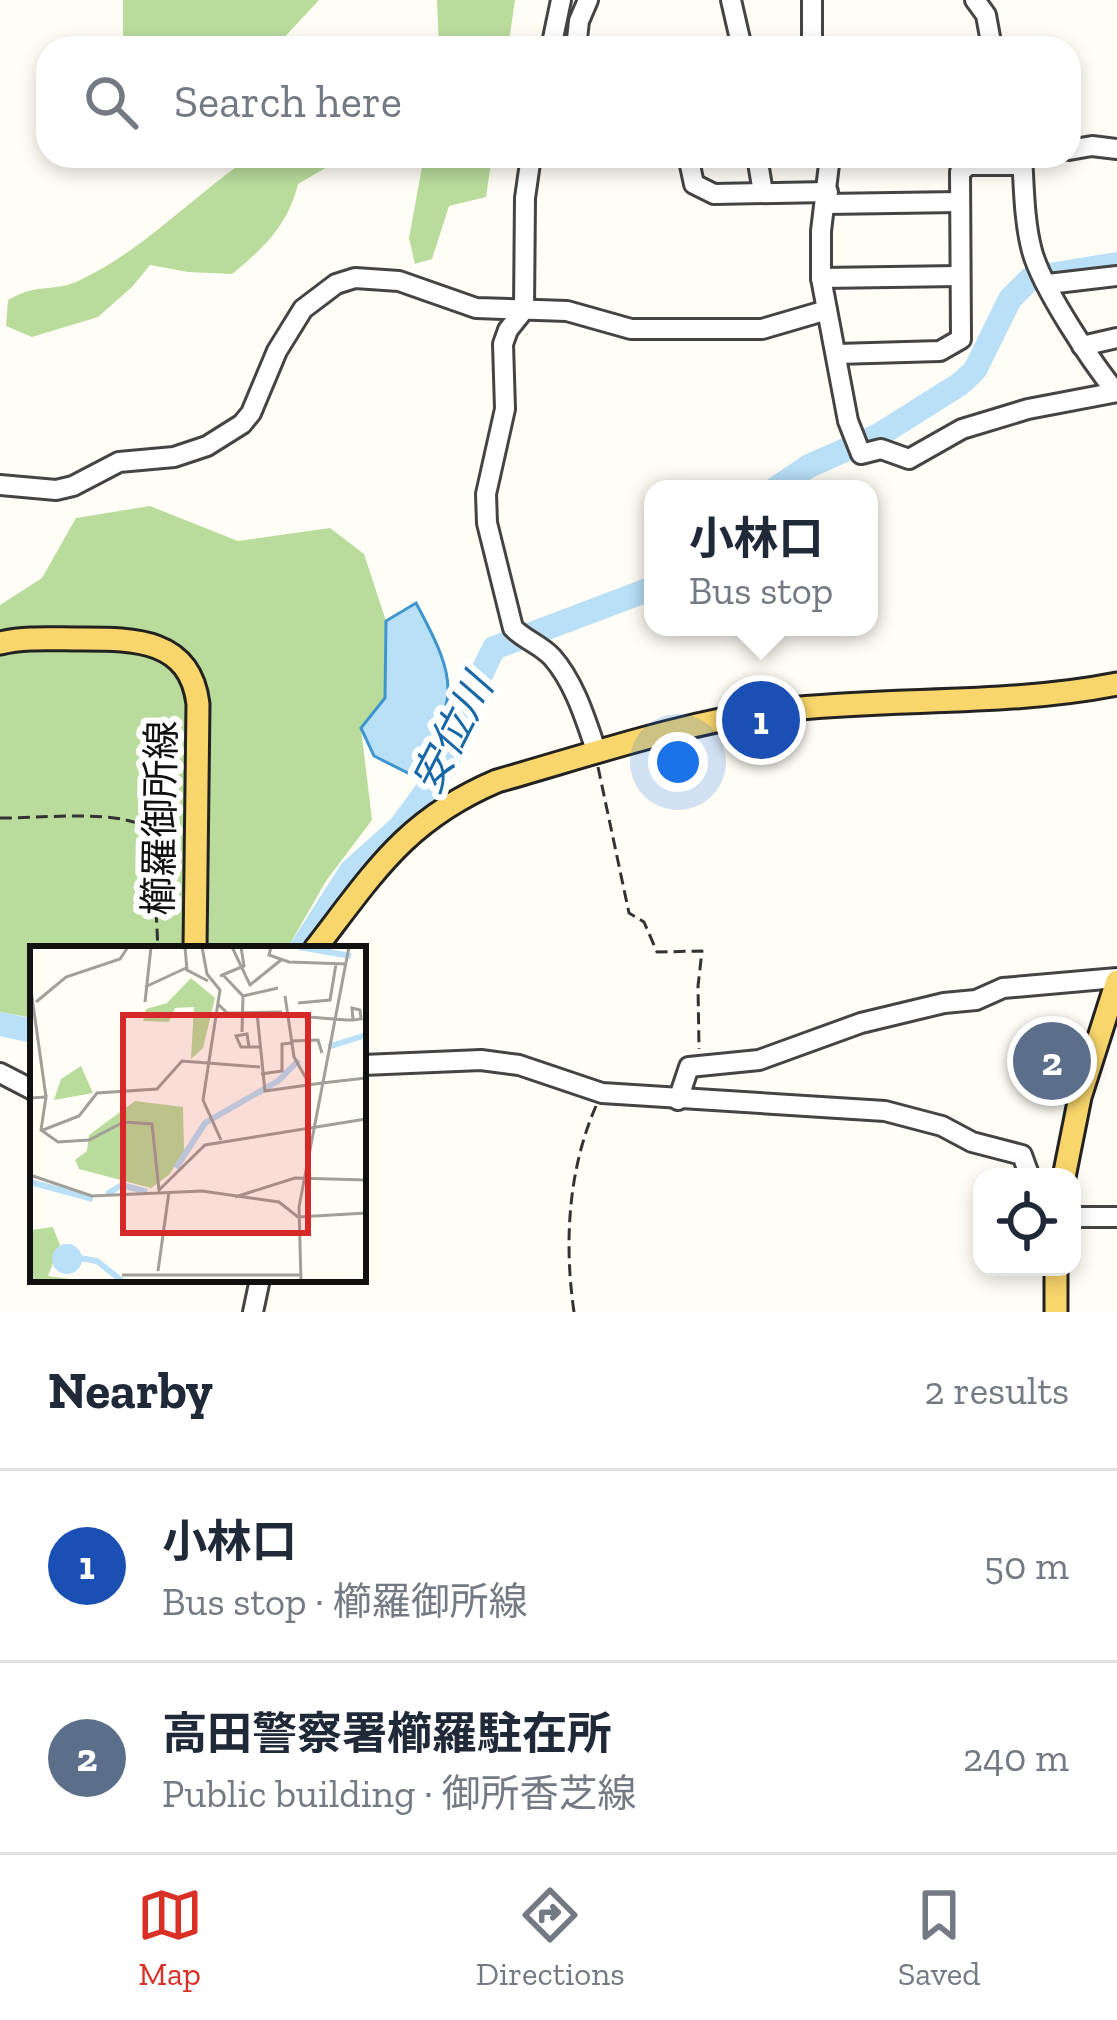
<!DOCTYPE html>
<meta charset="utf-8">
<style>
:root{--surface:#fff;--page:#f2f2f3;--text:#1f2937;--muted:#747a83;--line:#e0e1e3;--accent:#d93025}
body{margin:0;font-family:"Zilla Slab","Noto Sans JP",serif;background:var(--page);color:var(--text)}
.controls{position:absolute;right:36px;bottom:36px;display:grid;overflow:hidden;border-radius:24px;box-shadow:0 6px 18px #0003}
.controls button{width:108px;height:108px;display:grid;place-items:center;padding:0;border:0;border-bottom:3px solid var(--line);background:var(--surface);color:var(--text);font:60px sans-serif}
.you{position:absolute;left:678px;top:762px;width:42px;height:42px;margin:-30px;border:9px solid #fff;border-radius:50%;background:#1a73e8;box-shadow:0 0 0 18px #1a73e833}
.badge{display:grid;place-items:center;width:78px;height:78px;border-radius:50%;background:var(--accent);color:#fff;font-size:39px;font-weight:700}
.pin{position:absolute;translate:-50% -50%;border:6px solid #fff;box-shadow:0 3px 12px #0006}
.popup{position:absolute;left:644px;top:480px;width:234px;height:156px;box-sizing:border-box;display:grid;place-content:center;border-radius:24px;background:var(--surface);filter:drop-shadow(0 3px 9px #0005);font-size:39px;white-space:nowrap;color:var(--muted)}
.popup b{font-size:45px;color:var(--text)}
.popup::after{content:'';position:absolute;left:50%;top:100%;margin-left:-24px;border:24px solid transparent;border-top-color:var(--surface)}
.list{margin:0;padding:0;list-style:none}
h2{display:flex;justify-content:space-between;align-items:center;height:156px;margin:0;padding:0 48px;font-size:51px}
h2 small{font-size:39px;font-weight:400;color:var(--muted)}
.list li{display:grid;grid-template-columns:78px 1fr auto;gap:36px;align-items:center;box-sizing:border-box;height:192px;padding:0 48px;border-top:3px solid var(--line)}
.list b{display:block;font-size:45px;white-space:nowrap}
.list p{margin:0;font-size:39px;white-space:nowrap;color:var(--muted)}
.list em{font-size:39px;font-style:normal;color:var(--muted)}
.icon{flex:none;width:66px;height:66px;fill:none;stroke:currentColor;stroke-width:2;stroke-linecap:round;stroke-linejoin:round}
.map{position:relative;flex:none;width:1117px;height:1312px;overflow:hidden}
.search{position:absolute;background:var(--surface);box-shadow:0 6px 18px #0003;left:36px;right:36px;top:36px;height:132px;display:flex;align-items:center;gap:30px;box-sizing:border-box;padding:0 42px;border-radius:36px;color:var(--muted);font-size:45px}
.sheet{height:540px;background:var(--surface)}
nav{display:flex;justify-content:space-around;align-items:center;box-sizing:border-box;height:168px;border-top:3px solid var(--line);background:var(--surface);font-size:33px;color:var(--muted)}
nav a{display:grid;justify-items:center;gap:6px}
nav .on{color:var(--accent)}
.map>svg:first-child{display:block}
</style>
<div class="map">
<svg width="1117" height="1312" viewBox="0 0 1117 1312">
<rect width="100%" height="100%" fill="#fffdf5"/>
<!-- forest -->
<g fill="#b9dc9c">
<path d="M 123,0 L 319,0 L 280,42 L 257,48 L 130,48 L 123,35 Z"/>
<path d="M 437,0 L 515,0 L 508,48 L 439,48 Z"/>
<path d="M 268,156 L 346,156 L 298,184 C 288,225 264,248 232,274 L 188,272 L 150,265 L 132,287 L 98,317 L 32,337 L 6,326 L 8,300 C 39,282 54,293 80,280 C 140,252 188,201 242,163 L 263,161 Z"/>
<path d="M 424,156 L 492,156 L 486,197 L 449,206 L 432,259 L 415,264 L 409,238 Z"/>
<path d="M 150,506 L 238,541 L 330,528 L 364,554 L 386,621 L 385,698 L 361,728 L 372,820 L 326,881 L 287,949 L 33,949 L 33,1018 L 0,1012 L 0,605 L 42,578 L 76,518 Z"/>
</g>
<!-- water -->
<path fill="#b9e0f7" stroke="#3f96cf" stroke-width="3" d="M 416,603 C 459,683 459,697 414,776 L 374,756 L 361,728 L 385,698 L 386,621 Z"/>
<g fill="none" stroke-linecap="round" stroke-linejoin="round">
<!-- stream -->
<path stroke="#3f96cf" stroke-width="4.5" d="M 443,717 L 464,723"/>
<!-- river -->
<g stroke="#b9e0f7" stroke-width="24">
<path d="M 775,489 L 809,466 L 879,435 L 960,384 L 975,370 L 1010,299 L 1031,278 L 1117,264"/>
<path d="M 301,949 L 351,871 L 400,827 L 444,767 L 458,742 L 473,691 L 494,648 L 653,588"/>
<path d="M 0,1024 L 33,1031"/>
</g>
<!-- minor casing -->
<g stroke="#444" stroke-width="24">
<g id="minor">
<path d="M 731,0 L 742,48"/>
<path d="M 812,0 L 812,48"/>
<path d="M 975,0 L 986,15 L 992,48"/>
<path d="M 551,48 L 561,0"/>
<path d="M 576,48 L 579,21 L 588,0"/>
<path d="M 1069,150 L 1092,146 L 1117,149"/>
<path d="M 531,156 L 525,198 L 524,310 L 508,330 L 503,344 L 505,409 L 486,494 L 487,523 L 513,628 C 525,640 541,645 552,657 C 575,683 586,721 597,753"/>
<path d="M 688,156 L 694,184 L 714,194 L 828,192"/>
<path d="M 757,156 L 763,193"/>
<path d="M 830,156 L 821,231 L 821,278 L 848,421 L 861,454 L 881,449 L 909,459 L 962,429 L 1028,409 L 1117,392"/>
<path d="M 1022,156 C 1024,187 1024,221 1032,251 C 1042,288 1091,361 1115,391"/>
<path d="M 825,204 L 960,202"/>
<path d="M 821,278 L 960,276"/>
<path d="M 1048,284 L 1117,276"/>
<path d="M 1082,346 L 1117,338"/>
<path d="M 837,354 L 940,351 L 961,339 L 960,172 L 969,165 L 1022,165"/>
<path d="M 0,485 L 56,490 L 73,486 L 119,462 L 174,457 L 207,446 L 242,424 L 251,413 L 277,351 L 303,309 L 336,284 L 355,278 L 399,281 L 476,308 L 567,311 L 631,329 L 762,329 L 827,310"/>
<path d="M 363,1065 L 481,1060 L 519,1065 L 602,1093 L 885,1111 L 942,1126 L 972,1142 L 1022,1155 L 1030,1177"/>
<path d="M 0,1073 L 33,1090"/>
<path d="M 678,1100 L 689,1067 L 759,1060 L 861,1023 L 944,1003 L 976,1000 L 1003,988 L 1117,978"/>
<path d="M 1072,1217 L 1117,1217"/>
<path d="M 253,1312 L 260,1279"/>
</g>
</g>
<!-- major casing -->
<g stroke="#222" stroke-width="27">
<g id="major">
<path d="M 0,643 C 25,637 52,639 78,639 C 131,639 190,637 198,704 L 195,949"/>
<path d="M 315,949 C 373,874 405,820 497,781 C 589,755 685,722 780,710 C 893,697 1005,706 1117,684"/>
<path d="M 1064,1177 L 1080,1097 L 1117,981"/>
<path d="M 1056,1267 L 1056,1312"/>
</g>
</g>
<!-- path -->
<g stroke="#333" stroke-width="3" stroke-dasharray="12 6" stroke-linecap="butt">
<path d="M 598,767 L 629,913 L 644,922 L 657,952 L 702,951 L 698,986 L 699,1049"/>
<path d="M 0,818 C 36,819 128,807 152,832 L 158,949"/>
<path d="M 574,1312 C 564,1243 568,1170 596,1106"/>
</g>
<!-- minor -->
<use href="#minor" stroke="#fff" stroke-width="18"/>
<!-- major -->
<use href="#major" stroke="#f9d66b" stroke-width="21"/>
</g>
<g text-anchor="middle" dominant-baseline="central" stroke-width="12" stroke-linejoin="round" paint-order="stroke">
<!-- street labels -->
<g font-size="39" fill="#111" stroke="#fff">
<text transform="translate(160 818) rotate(-89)">櫛羅御所線</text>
</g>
<!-- water labels -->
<g font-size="42" font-style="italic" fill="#1768a6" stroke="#fff">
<text transform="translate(452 734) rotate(-63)">安位川</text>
</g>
</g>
<!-- overview -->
<g transform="translate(30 946)">
<rect width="336" height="336" fill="#fffdf5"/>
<path d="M 161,32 L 185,52 L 173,102 L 161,113 L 164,61 L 145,62 L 139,76 L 113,75 L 116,63 L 137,57 ZM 51,120 L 63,147 L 24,154 L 31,133 ZM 105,155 L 153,161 L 154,205 L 139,229 L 121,242 L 49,223 L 45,214 L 57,205 L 59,189 ZM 23,281 L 30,299 L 18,330 L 54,335 L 0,335 L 0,284 Z" fill="#b9dc9c"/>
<path d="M22 313a15 15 0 1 1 30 0a15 15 0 1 1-30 0Z" fill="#b9e0f7"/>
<path fill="none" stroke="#b9e0f7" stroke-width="6" d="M 269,1 L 321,10M 298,101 L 336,89M 146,222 L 175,177 L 248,135 L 269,114M 0,236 L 63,253M 77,248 L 92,239 L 117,246M 44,311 L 67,315 L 92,335"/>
<path fill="none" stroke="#a09f9a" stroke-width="3" d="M 155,1 L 157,24 L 178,35M 172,1 L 177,28 L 190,44 L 173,154 L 191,194M 202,1 L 220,39 L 251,14M 241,1 L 239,9 L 259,16 L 316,18M 193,29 L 213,50 L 248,42M 190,30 L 214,20 L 211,1M 0,37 L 16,151M 115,41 L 156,22M 255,50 L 264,111 L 277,134M 6,56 L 36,31 L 90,13 L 98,1M 115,56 L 121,1M 268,57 L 300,54 L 306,18M 188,58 L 197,67 L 252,66M 227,67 L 235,145 L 292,137M 254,69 L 316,74 L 323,74 L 331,73 L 330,64 L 322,62 L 323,74M 212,86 L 213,50M 262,95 L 288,94 L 292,107M 219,101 L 217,88 L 206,90 L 211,101 L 230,101M 231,128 L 252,125 L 252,98 L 262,97M 292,137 L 336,132M 0,152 L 16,151 L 11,184 L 28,196 L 59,194 L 94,176 L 122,178 L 129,244 L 175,199 L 336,173M 13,184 L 49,170 L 67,147 L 127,143 L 152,115 L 230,121M 0,229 L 62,250 L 172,245 L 249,256 L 268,271 L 336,267M 205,251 L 265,232 L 336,234M 128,325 L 139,246M 92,329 L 270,329M 271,335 L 269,261 L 319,1"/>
<path fill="#d62828" fill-opacity="0.15" stroke="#d62828" stroke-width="6" d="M 93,69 L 278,69 L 278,287 L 93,287 Z"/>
<rect width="336" height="336" fill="none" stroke="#111" stroke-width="6"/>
</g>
</svg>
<div class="controls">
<button><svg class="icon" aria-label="locate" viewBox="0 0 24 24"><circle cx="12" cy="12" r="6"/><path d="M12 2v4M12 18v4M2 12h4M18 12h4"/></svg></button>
</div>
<div class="you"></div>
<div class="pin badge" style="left:761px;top:720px;background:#1a4fb4">1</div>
<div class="popup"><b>小林口</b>Bus stop</div>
<div class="pin badge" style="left:1052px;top:1061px;background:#5c6f8a">2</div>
<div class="search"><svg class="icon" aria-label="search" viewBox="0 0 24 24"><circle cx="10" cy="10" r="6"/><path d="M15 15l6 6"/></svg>Search here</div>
</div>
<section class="sheet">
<h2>Nearby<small>2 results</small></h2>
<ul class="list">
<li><span class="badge" style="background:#1a4fb4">1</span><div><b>小林口</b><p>Bus stop · 櫛羅御所線</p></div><em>50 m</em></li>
<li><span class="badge" style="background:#5c6f8a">2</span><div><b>高田警察署櫛羅駐在所</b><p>Public building · 御所香芝線</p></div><em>240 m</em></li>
</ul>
</section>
<nav>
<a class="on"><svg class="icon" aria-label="map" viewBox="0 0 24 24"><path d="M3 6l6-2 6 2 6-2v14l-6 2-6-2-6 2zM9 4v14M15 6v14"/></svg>Map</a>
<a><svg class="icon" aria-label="directions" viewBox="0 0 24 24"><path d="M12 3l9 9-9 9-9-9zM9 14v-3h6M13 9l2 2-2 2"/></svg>Directions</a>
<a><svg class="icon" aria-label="saved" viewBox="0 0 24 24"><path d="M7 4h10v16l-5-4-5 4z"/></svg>Saved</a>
</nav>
